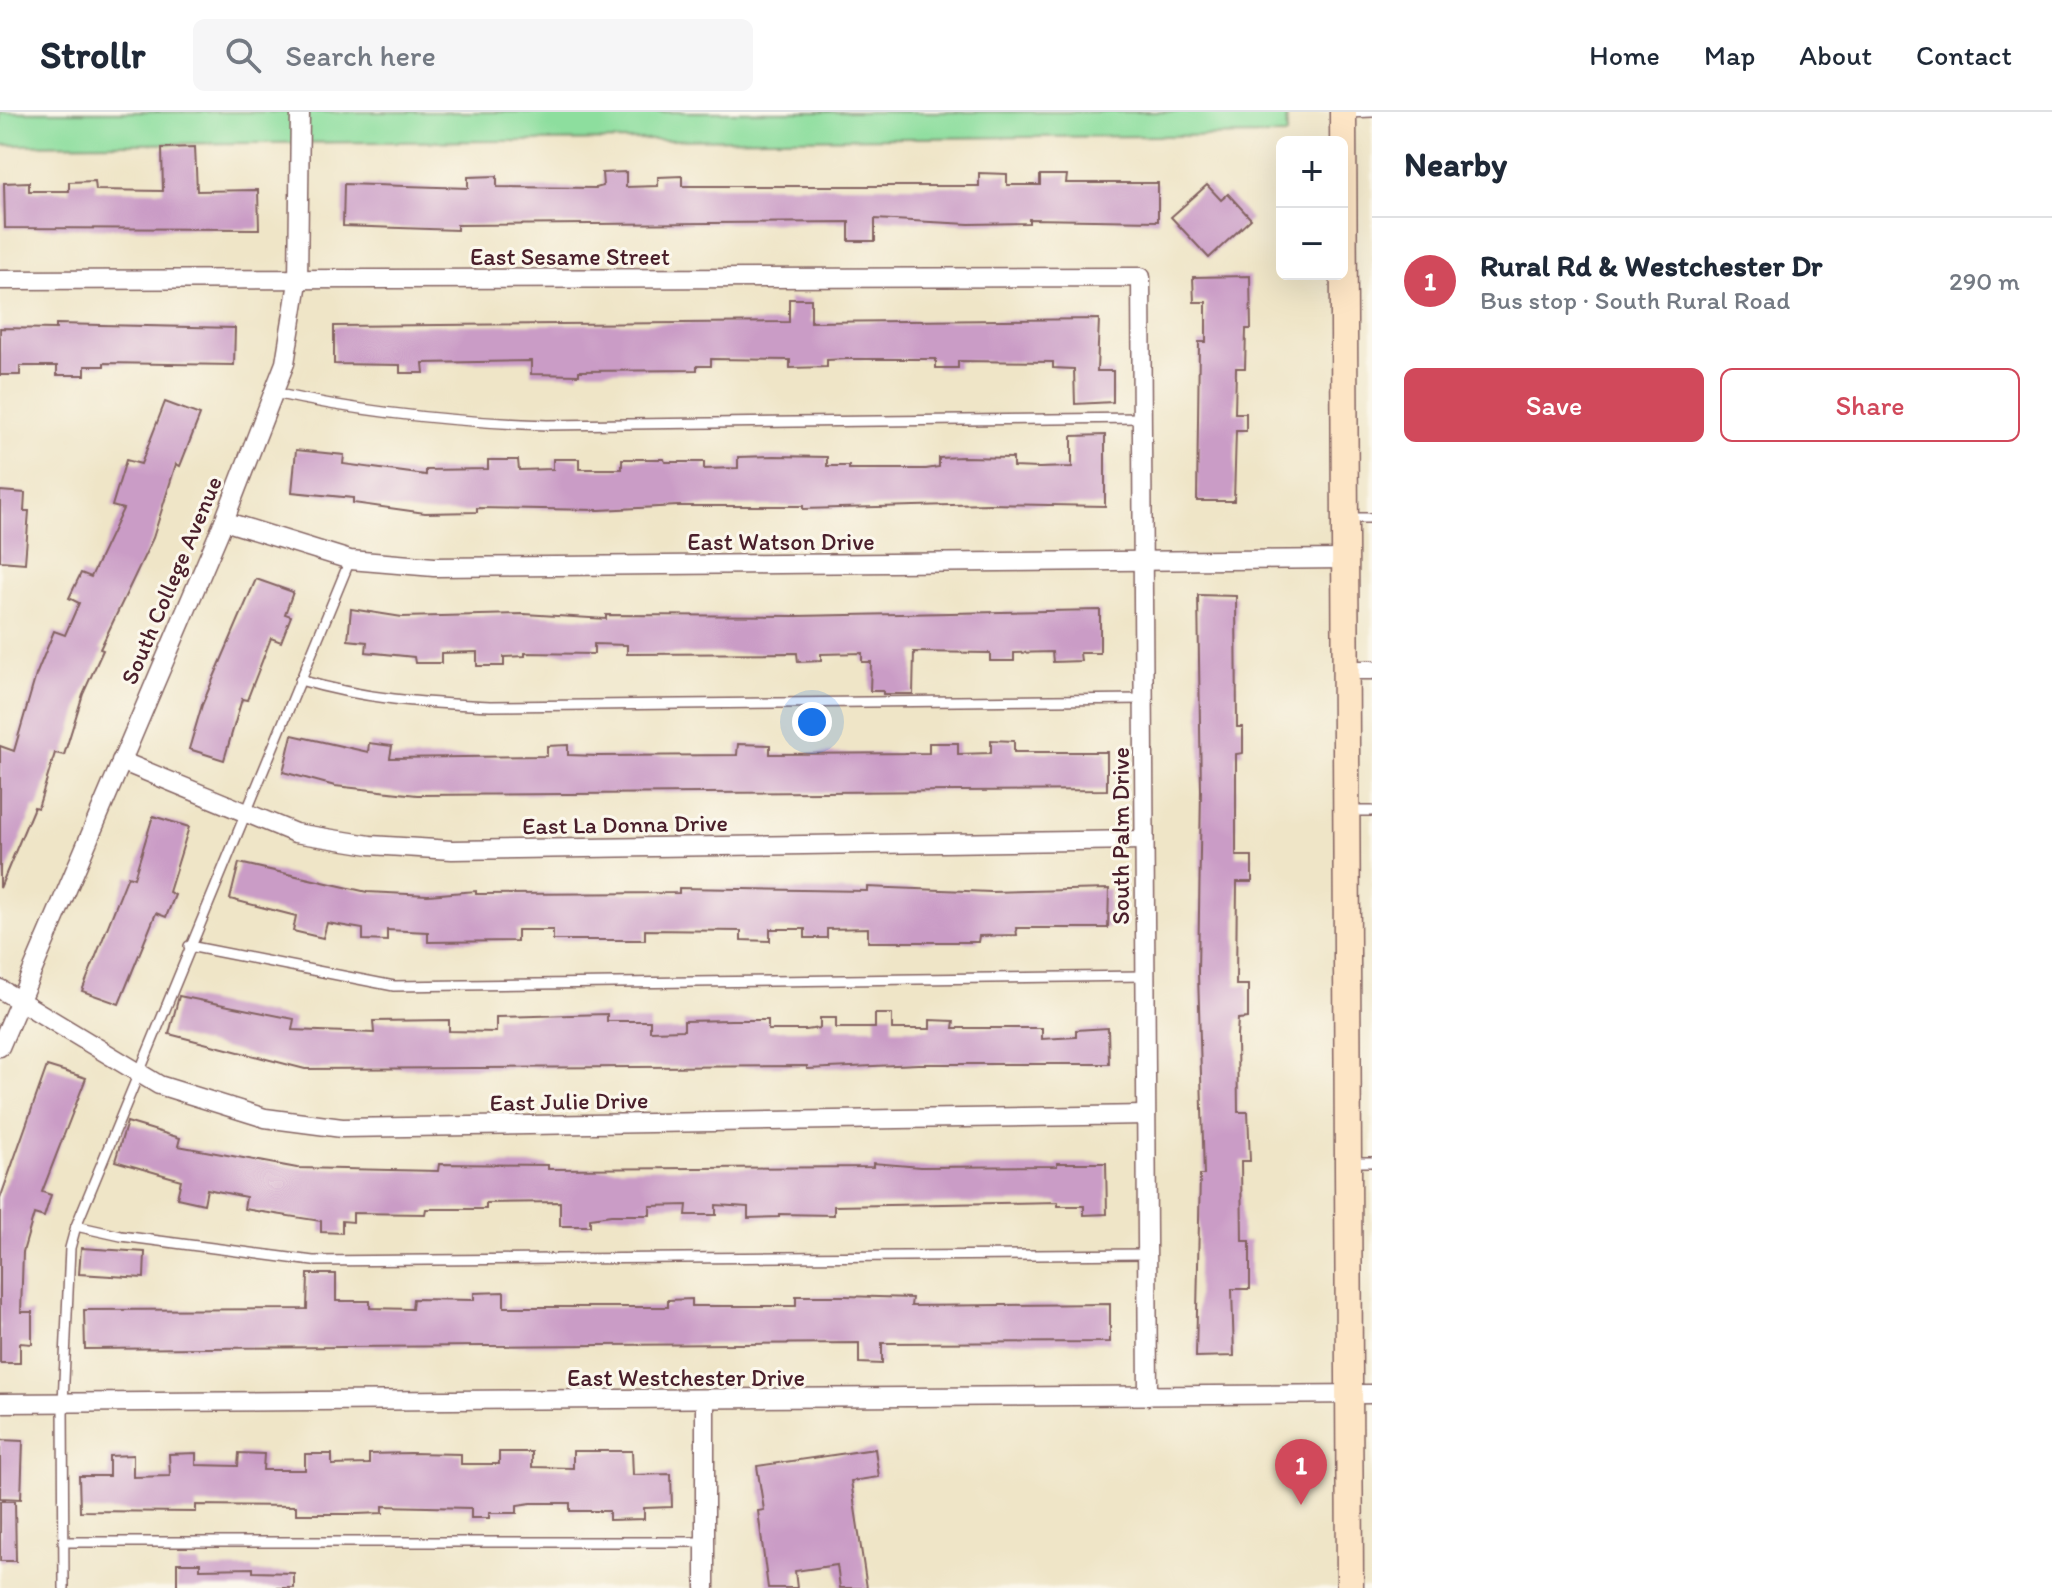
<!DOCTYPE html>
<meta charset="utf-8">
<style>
:root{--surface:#fff;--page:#f6f6f7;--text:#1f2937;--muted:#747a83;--line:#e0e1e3;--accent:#d1495b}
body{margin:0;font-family:Itim,sans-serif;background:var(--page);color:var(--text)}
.controls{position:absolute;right:24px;top:24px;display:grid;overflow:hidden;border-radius:12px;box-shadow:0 8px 32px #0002}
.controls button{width:72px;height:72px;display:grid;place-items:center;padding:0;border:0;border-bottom:2px solid var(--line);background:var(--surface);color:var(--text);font:40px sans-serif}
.you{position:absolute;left:812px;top:610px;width:28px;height:28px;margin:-20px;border:6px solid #fff;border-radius:50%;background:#1a73e8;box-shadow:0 0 0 12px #1a73e833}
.badge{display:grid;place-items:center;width:52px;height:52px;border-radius:50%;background:var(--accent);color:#fff;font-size:26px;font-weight:700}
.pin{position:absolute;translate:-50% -66px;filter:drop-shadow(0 2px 4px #0008)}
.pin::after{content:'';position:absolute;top:42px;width:28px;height:24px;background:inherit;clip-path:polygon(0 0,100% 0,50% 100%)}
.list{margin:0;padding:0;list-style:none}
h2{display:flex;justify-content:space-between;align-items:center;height:104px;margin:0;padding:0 32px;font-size:34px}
h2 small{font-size:26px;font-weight:400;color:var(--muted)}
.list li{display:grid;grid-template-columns:52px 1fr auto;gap:24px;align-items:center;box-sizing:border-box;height:128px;padding:0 32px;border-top:2px solid var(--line)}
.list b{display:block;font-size:30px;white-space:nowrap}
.list p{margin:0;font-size:26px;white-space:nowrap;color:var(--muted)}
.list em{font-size:26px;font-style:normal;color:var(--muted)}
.actions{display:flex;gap:16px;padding:24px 32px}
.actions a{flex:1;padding:18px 0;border:2px solid var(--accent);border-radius:12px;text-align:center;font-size:28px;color:var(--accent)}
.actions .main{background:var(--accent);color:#fff}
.icon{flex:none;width:44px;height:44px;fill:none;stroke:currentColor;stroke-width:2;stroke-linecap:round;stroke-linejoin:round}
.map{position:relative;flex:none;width:1372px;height:1476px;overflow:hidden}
header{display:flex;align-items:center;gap:48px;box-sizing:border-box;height:112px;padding:0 40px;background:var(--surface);border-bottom:2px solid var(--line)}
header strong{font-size:38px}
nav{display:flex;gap:44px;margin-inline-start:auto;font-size:28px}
.search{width:560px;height:72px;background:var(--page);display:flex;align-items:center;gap:20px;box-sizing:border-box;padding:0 28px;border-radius:12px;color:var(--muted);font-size:30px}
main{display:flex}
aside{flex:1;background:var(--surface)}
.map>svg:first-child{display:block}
</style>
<header>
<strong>Strollr</strong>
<div class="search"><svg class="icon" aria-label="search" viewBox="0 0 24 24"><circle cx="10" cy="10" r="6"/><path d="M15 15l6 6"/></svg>Search here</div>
<nav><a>Home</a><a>Map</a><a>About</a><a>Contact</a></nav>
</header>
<main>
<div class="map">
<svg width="1372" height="1476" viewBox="0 0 1372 1476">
<rect width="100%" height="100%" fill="#fbf7ec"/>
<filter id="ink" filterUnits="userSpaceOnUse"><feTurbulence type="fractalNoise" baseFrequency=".0125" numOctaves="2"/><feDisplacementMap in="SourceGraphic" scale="16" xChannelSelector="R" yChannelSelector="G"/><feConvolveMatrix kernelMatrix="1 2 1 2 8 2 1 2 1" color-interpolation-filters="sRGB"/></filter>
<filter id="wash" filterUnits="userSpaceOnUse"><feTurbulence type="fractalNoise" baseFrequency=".006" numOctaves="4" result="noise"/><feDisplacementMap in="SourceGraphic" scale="32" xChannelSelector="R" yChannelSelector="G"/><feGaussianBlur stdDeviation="1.8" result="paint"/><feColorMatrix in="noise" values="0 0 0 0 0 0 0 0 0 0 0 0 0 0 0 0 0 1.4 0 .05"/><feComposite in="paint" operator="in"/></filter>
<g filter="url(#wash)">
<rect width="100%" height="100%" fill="#efe5c7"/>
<!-- green -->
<path fill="#8dde9e" stroke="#6c7e64" stroke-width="2" d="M 0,0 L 1286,0 L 1287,23 L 0,33 Z"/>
<g id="blocks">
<!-- building -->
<g fill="#ca9cc6">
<path d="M 195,35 L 197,79 L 258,78 L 259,117 L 5,116 L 4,71 L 29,70 L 29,79 L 69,79 L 69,70 L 95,69 L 96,78 L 163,79 L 162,36 Z"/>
<path d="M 626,60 L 626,75 L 658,74 L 658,65 L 682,64 L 682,74 L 979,74 L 979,61 L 1007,62 L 1007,73 L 1040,73 L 1040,63 L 1067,63 L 1066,71 L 1158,71 L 1158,109 L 1029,107 L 1029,111 L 969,112 L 875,107 L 875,129 L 849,129 L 849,110 L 457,113 L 457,118 L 343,114 L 344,72 L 468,76 L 468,65 L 497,64 L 497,75 L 596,76 L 603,74 L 602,61 Z"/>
<path d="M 1207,73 L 1221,88 L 1228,82 L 1251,107 L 1209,146 L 1171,105 Z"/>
<path d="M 1250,164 L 1251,217 L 1246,217 L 1245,256 L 1236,256 L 1235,301 L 1246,301 L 1246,319 L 1236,319 L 1234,389 L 1197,389 L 1199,230 L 1206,230 L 1206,190 L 1194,190 L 1193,165 Z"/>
<path d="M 789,187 L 811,187 L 811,210 L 1099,207 L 1097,259 L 1113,259 L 1113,290 L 1075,292 L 1074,257 L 1053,256 L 1053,250 L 958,249 L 958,256 L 936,256 L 936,247 L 847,247 L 827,248 L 827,255 L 790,256 L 790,248 L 711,247 L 711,254 L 697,254 L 697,258 L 579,259 L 579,263 L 531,262 L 531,249 L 423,251 L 424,261 L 400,261 L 400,253 L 334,252 L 334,214 L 789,210 Z"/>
<path d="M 56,212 L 235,216 L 234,253 L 104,251 L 104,254 L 85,254 L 85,263 L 57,263 L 57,254 L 20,254 L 20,263 L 0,263 L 0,216 L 56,217 Z"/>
<path d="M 165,290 L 200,303 L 180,354 L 176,352 L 153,426 L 100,537 L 103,538 L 83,582 L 64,643 L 55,641 L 38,696 L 34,695 L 0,776 L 0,634 L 14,639 L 36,563 L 54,519 L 65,523 L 79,491 L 69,486 L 81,461 L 91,465 L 123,397 L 112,394 L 126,348 L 141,352 Z"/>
<path d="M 1105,323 L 1105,394 L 989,392 L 803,397 L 803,394 L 678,394 L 599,398 L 477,396 L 477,400 L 425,401 L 353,391 L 353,386 L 292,380 L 296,338 L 344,343 L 343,352 L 426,363 L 426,358 L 488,357 L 488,348 L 518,348 L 519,358 L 553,357 L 553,347 L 579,347 L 579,357 L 622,357 L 622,347 L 664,347 L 665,350 L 704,350 L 704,357 L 738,356 L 738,345 L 774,344 L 827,345 L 827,354 L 849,354 L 849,357 L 926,357 L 939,355 L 939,346 L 963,345 L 1013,346 L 1013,355 L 1039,356 L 1072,355 L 1072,324 Z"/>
<path d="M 0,379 L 25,381 L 24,399 L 29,399 L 25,451 L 0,449 Z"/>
<path d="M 256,467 L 293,480 L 285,502 L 291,504 L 281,530 L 271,526 L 247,588 L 242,587 L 224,648 L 189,637 L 202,593 Z"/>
<path d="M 1198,483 L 1236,484 L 1237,615 L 1243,615 L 1243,641 L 1236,642 L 1236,744 L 1252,744 L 1252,770 L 1237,770 L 1236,873 L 1248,873 L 1248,906 L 1238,907 L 1237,923 L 1238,1000 L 1248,1000 L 1250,1049 L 1241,1049 L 1242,1129 L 1250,1129 L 1250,1177 L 1232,1177 L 1234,1244 L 1196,1245 L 1200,1063 L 1204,1063 L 1198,861 L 1201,679 Z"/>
<path d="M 351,497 L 402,505 L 524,502 L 606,507 L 606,503 L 797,504 L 1100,498 L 1100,541 L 1080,541 L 1081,549 L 1053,550 L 1052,540 L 1014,541 L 1014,549 L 990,549 L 990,541 L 914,540 L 913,582 L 883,582 L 883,579 L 870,579 L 871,550 L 862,550 L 862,541 L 821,542 L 821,549 L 798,550 L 797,541 L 627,542 L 627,533 L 594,532 L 594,542 L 525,541 L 525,544 L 504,545 L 504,554 L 477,554 L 477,540 L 441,541 L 441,551 L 415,551 L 414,545 L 366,540 L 367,530 L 348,528 Z"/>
<path d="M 292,623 L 368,640 L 369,631 L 392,634 L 390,646 L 547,644 L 547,634 L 568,633 L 568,643 L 598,644 L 737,643 L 738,632 L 770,633 L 770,642 L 929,641 L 929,631 L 958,631 L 958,642 L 991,641 L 991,628 L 1014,629 L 1014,640 L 1107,640 L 1107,678 L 417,683 L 335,674 L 283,660 Z"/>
<path d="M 153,704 L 189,715 L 169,780 L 175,783 L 166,805 L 156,801 L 119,892 L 82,879 L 128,764 L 134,766 Z"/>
<path d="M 239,751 L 367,780 L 428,783 L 476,779 L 476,782 L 679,781 L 679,776 L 867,779 L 867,775 L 991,780 L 1109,777 L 1108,816 L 1016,816 L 1017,823 L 979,824 L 978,830 L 868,830 L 868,816 L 827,817 L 827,826 L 805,826 L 805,817 L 770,817 L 770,829 L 741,828 L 741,819 L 645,818 L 645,828 L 553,828 L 553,818 L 517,818 L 517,829 L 428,830 L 428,820 L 387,818 L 387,829 L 363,828 L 363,817 L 327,811 L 323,826 L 293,819 L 296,804 L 230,787 Z"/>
<path d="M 179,884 L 294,907 L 292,918 L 374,921 L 373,909 L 449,908 L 449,919 L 496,920 L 496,905 L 607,902 L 607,909 L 650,909 L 650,919 L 684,918 L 684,909 L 731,908 L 768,908 L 768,918 L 806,918 L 820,916 L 820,906 L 836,906 L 836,916 L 875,916 L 875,902 L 892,902 L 892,917 L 930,917 L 930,908 L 954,909 L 953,916 L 1042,916 L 1042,927 L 1076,925 L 1076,918 L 1108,916 L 1109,952 L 918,952 L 807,957 L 807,954 L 305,957 L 169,922 Z"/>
<path d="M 47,954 L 86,966 L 42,1080 L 51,1083 L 44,1105 L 34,1102 L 23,1140 L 21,1200 L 32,1200 L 32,1232 L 20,1231 L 20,1251 L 0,1251 L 0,1087 Z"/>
<path d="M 127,1010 L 180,1026 L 178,1034 L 297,1056 L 438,1059 L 439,1052 L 548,1053 L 548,1057 L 873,1055 L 873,1051 L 921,1055 L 1057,1054 L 1057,1051 L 1106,1051 L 1107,1102 L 1084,1103 L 1084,1094 L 1058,1094 L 1058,1090 L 834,1094 L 834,1103 L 779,1102 L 779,1105 L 748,1106 L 748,1095 L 716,1093 L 716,1103 L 686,1103 L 687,1093 L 650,1094 L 650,1103 L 611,1103 L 590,1106 L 590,1114 L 560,1114 L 560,1090 L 486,1091 L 486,1097 L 426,1097 L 425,1102 L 353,1101 L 353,1110 L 342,1109 L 342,1121 L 321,1120 L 321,1109 L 244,1097 L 246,1085 L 207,1077 L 204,1092 L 177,1086 L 181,1068 L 115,1049 Z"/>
<path d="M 81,1136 L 145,1140 L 144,1166 L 79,1162 Z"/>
<path d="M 308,1162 L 336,1162 L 336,1189 L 370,1189 L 370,1196 L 412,1197 L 413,1187 L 474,1188 L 474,1181 L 504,1180 L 504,1195 L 668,1195 L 668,1188 L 692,1187 L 692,1194 L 796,1194 L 796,1184 L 844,1184 L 912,1186 L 911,1194 L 1110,1192 L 1110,1230 L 882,1231 L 882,1252 L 859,1251 L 859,1231 L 85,1237 L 84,1198 L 307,1197 Z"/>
<path d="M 0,1328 L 23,1329 L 21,1387 L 0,1386 Z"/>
<path d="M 875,1337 L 879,1365 L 851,1369 L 867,1476 L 840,1476 L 837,1453 L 795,1459 L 797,1476 L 768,1476 L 758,1399 L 764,1398 L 757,1354 Z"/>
<path d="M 573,1339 L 632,1339 L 633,1363 L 671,1362 L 672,1395 L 644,1396 L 644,1407 L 609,1408 L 609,1399 L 570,1399 L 570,1391 L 531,1391 L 517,1393 L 517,1401 L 489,1401 L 489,1406 L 471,1406 L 471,1396 L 383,1394 L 383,1401 L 356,1402 L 296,1402 L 296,1394 L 196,1393 L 196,1400 L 80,1399 L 79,1364 L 109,1364 L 109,1344 L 133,1343 L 133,1365 L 170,1364 L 169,1342 L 196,1341 L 196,1353 L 238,1354 L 239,1341 L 264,1342 L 263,1358 L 305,1358 L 305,1342 L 332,1342 L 332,1353 L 369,1352 L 369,1342 L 410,1341 L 461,1342 L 461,1352 L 499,1352 L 499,1340 L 532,1340 L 532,1355 L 573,1356 Z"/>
<path d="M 0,1389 L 15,1389 L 16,1449 L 0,1449 Z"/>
<path d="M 177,1451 L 200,1451 L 200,1457 L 253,1456 L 253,1460 L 294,1461 L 294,1476 L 177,1476 Z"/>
</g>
</g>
</g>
<g filter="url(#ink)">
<use href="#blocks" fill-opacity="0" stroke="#846462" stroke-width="2"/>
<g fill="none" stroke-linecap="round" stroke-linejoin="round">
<!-- service casing -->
<g stroke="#846462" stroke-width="12">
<g id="service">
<path d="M 1347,1 L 1372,0"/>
<path d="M 274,281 C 365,301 454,310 547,313 L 1142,306"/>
<path d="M 1348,406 L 1372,406"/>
<path d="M 300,568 C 363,587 424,591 490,594 L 1144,587"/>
<path d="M 1349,699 L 1372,699"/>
<path d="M 189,834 L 394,874 L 1145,864"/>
<path d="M 1351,1050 L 1372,1050"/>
<path d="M 76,1114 L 121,1124 L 313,1149 L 1147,1142"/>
<path d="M 63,1430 L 705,1430"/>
<path d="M 64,1476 L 63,1291 L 70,1136 L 76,1114 L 350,448"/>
</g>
</g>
<!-- minor casing -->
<g stroke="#846462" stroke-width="21">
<g id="minor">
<path d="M 0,168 L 1141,165 L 1148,1284"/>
<path d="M 224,409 L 350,448 L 434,455 L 1345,447"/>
<path d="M 1345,558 L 1372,558"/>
<path d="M 121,649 L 295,721 L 370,733 L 452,738 L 1144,728"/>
<path d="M 0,877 L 159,973 L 265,1006 L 342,1016 L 1146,1003"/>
<path d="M 0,935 L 224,409 L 285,251 L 298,170 L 300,0"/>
<path d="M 705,1289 L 705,1476"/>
<path d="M 0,1291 L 1372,1282"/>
</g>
</g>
<!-- secondary casing -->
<g stroke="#846462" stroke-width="29">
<path id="secondary" d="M 1343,0 L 1350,1476"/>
</g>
<!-- service -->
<use href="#service" stroke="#fff" stroke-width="9"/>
<!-- minor -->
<use href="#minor" stroke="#fff" stroke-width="18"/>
<!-- secondary -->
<use href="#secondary" stroke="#fde5c5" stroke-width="26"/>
</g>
</g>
<g text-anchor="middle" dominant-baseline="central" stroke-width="6" stroke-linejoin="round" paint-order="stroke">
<!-- street labels -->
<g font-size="24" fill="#4a1f2b" stroke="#fbf7ec">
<text x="570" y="144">East Sesame Street</text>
<text x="781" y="429">East Watson Drive</text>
<text transform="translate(171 468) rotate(-67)">South College Avenue</text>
<text transform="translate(625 712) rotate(-1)">East La Donna Drive</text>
<text transform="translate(1120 724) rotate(-90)">South Palm Drive</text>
<text transform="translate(569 989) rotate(-1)">East Julie Drive</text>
<text x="686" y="1265">East Westchester Drive</text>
</g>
</g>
</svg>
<div class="controls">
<button>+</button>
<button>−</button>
</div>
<div class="you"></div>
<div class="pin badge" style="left:1301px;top:1393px">1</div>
</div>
<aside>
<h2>Nearby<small></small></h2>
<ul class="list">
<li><span class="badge">1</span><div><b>Rural Rd &amp; Westchester Dr</b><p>Bus stop · South Rural Road</p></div><em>290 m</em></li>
</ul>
<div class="actions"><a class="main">Save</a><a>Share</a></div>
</aside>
</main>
